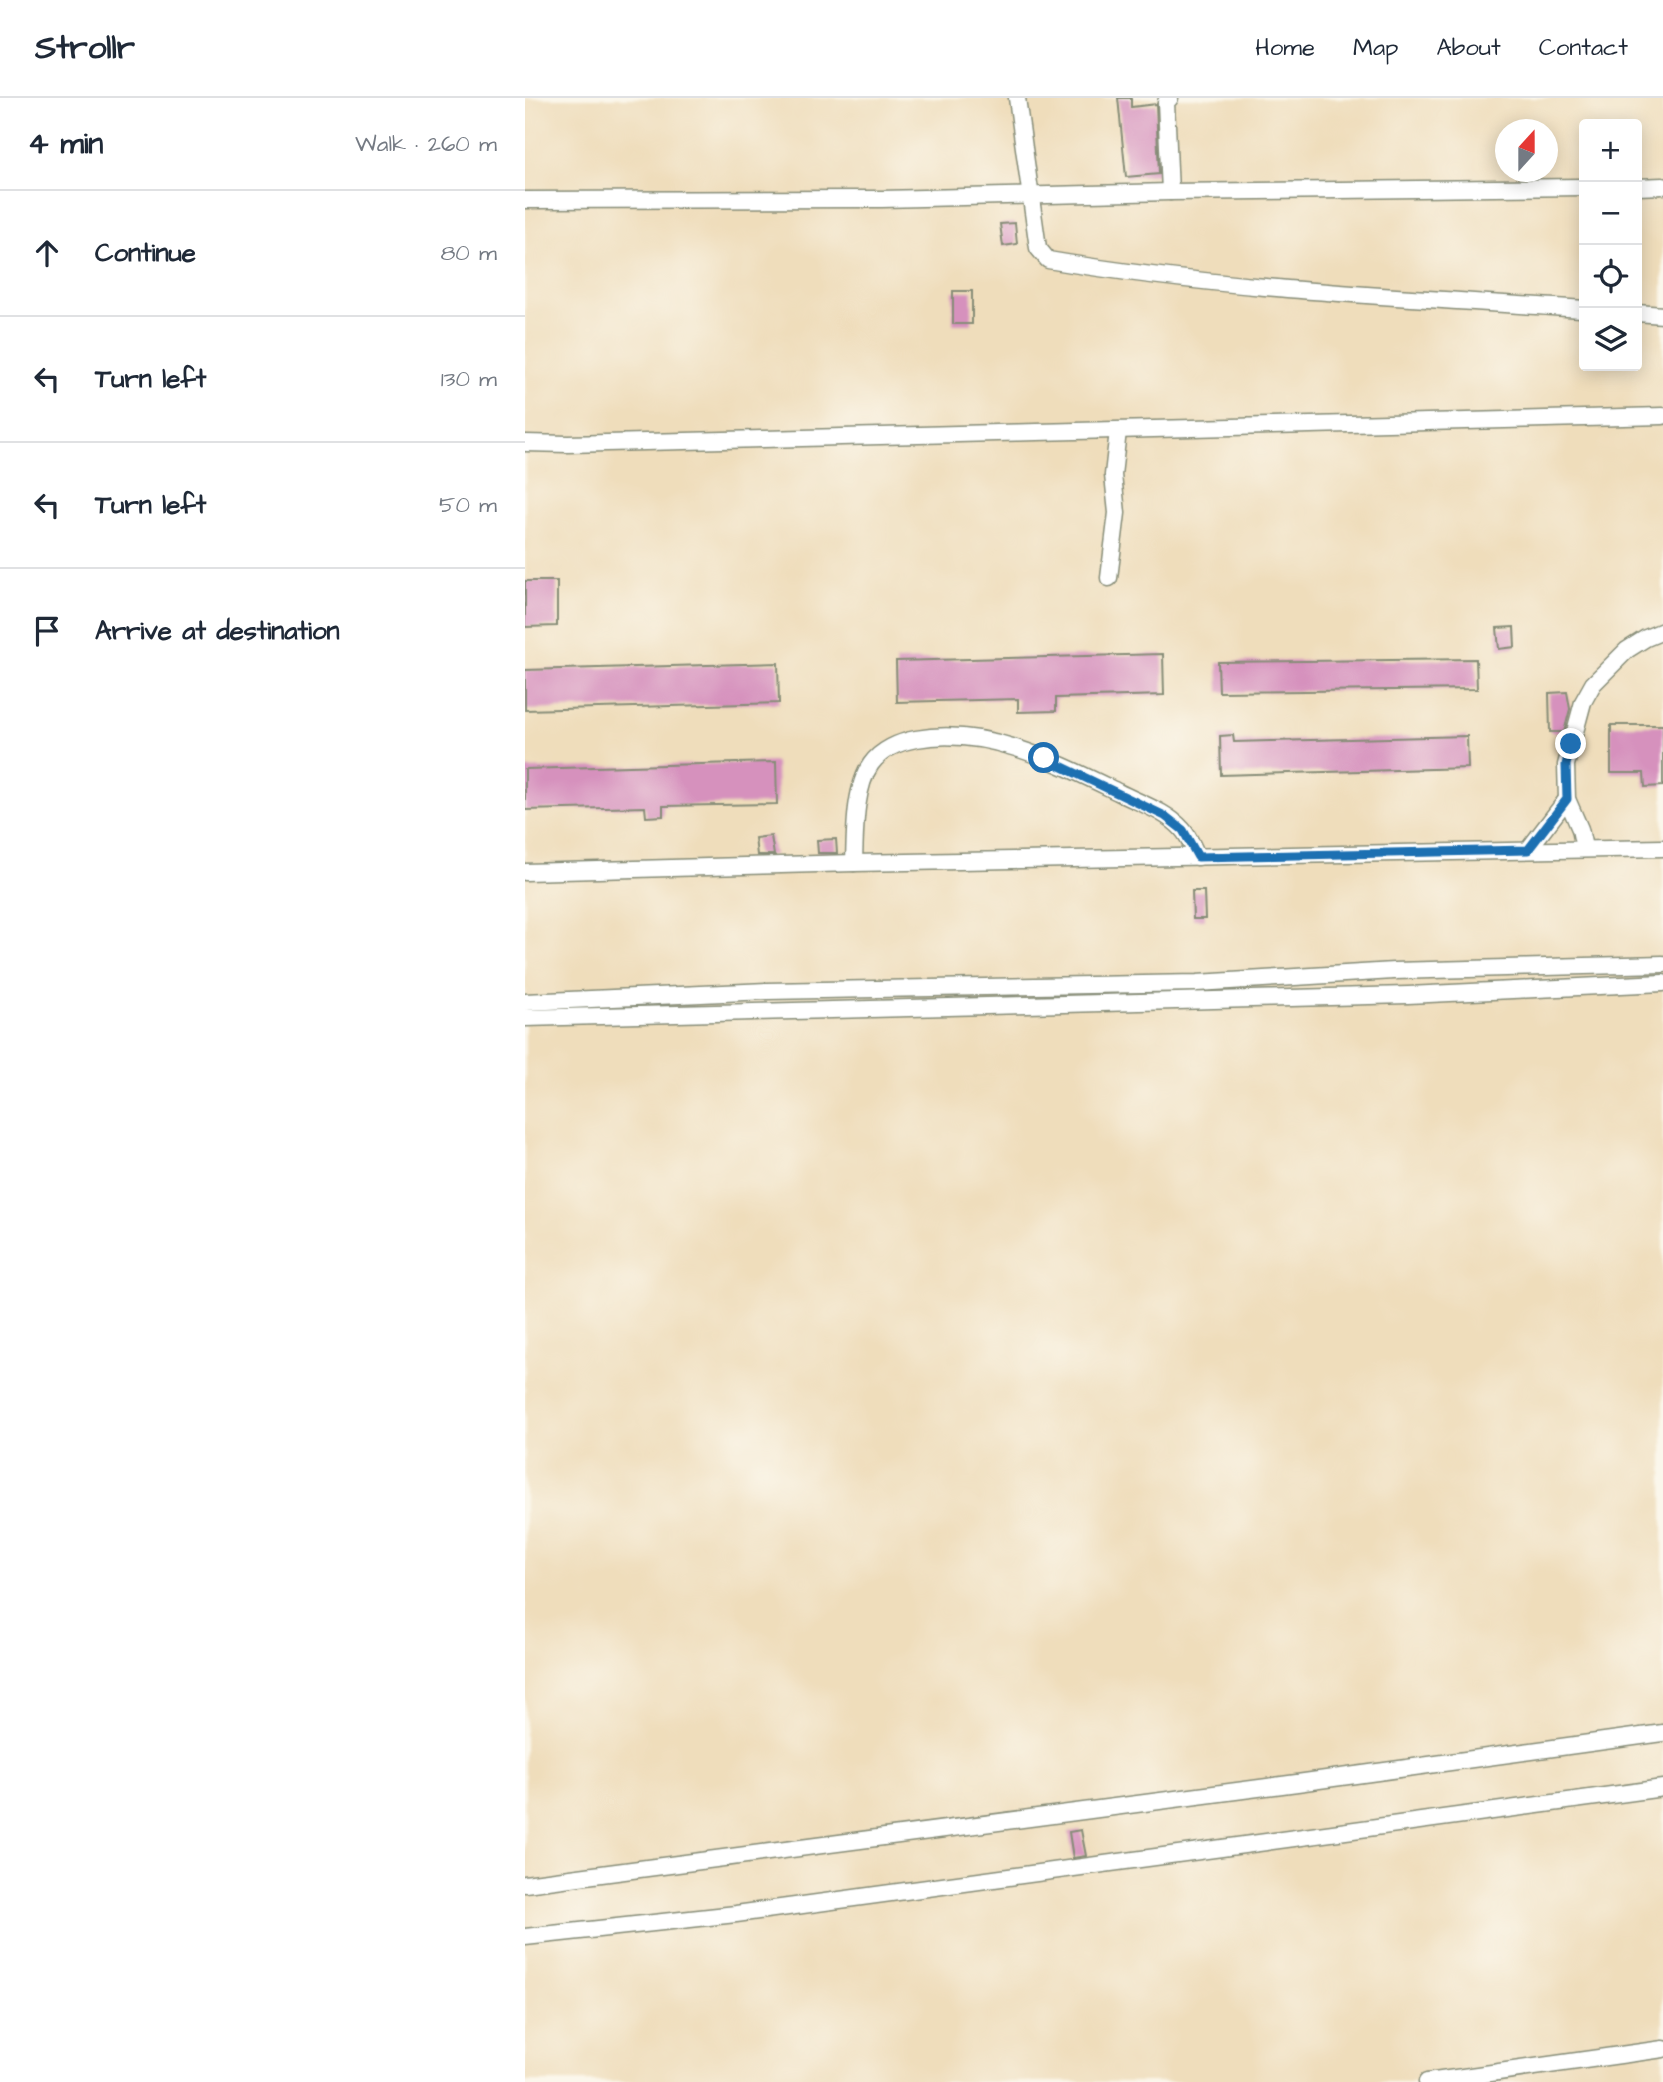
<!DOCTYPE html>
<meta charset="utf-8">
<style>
:root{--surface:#fff;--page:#f6f6f7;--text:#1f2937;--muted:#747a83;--line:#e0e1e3}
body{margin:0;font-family:"Architects Daughter",sans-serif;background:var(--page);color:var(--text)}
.controls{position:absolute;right:21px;top:21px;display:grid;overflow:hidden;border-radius:7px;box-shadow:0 4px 18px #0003}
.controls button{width:63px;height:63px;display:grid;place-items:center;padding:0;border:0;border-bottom:2px solid var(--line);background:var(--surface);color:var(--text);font:35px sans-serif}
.compass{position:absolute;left:970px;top:21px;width:63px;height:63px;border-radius:50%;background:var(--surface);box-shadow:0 4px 18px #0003;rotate:21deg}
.stop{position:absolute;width:21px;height:21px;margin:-16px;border:5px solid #1f6fb2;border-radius:50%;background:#fff}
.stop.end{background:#1f6fb2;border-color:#fff;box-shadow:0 2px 7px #0008}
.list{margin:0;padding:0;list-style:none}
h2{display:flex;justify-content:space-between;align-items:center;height:91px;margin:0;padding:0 28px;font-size:30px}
h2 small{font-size:23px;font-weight:400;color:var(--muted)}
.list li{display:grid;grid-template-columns:46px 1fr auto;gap:21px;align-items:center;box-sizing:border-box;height:126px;padding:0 28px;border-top:2px solid var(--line)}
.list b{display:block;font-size:26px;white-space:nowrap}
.list em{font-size:23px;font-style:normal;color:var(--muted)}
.icon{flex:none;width:38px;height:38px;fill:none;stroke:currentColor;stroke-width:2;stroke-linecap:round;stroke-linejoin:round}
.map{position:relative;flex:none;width:1138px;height:1984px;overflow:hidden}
header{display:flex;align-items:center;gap:42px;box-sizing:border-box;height:98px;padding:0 35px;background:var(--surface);border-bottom:2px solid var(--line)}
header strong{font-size:33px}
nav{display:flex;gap:38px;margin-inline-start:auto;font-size:24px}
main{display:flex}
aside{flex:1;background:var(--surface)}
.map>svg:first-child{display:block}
</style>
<header>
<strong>Strollr</strong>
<nav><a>Home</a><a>Map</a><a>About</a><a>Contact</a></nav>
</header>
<main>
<aside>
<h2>4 min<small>Walk · 260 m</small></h2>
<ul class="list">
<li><svg class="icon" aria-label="ahead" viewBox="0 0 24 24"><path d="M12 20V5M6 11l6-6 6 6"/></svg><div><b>Continue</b></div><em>80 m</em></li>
<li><svg class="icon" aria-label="left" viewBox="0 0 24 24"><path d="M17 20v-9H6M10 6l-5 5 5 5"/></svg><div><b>Turn left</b></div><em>130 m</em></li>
<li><svg class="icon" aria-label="left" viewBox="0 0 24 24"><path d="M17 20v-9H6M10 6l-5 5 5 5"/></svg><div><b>Turn left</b></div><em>50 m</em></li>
<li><svg class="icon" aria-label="arrive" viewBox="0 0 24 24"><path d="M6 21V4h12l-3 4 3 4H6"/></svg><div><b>Arrive at destination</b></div></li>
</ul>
</aside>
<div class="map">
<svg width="1138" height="1984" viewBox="0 0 1138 1984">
<rect width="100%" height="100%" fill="#fbf7ec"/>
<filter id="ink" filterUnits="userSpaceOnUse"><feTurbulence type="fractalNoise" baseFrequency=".0143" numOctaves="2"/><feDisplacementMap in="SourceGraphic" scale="14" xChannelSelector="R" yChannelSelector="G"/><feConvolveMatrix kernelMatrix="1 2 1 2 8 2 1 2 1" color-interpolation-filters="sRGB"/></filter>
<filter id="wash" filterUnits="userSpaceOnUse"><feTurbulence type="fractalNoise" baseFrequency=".00686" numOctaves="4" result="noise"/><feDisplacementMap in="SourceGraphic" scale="28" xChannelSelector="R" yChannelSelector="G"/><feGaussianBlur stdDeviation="1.57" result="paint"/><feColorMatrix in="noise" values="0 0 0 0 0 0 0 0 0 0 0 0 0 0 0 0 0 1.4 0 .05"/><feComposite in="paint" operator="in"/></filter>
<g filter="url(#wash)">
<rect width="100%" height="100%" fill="#efddbb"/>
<g id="blocks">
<!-- building -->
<g fill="#d691bd">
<path d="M 593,0 L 606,0 L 606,9 L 631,6 L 634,76 L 601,79 Z"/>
<path d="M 490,125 L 492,146 L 478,148 L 475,126 Z"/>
<rect x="428" y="193" width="19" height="33"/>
<path d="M 0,483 L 32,483 L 32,528 L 0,529 Z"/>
<path d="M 989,529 L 990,549 L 974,551 L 972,530 Z"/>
<path d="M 638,556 L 639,597 L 531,600 L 531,613 L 493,614 L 493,601 L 372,604 L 371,563 Z"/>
<path d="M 951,561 L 952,591 L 694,594 L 693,564 Z"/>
<path d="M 253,565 L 254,605 L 0,612 L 0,572 Z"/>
<path d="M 1042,594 L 1045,611 L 1039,634 L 1025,634 L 1024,595 Z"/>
<path d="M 1086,627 L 1138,627 L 1138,688 L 1120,689 L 1119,675 L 1086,675 Z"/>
<path d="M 708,637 L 709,644 L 942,638 L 943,670 L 696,677 L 695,638 Z"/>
<path d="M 251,664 L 252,706 L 138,708 L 138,718 L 121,719 L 120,709 L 0,712 L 0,671 Z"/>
<path d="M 246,738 L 249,757 L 232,757 L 230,740 Z"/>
<path d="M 311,741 L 312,755 L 293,755 L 292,742 Z"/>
<path d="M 667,793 L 679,793 L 680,821 L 668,821 Z"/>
<path d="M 556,1732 L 561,1758 L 548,1760 L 544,1734 Z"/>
</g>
</g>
</g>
<g filter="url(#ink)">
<use href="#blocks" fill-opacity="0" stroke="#878d78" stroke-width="2"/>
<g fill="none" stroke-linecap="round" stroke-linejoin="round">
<!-- street casing -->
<g stroke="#878d78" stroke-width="19">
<g id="street">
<path d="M 492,0 L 513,150 L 523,162 C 701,192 880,199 1059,211"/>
<path d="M 1112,89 L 1138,88"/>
<path d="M 645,94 L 641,4 L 645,0"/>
<path d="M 0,102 L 357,101 L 645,94 L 1059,89"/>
<path d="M 1112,215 L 1138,217"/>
<path d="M 0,345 L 43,346 L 1138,318"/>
<path d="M 584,480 L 592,415 L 588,377 L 593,333"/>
<path d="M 1059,750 L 1055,731 L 1042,701 L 1041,667 L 1058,604 L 1068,586 L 1102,552 L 1121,540 L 1138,533"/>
<path d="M 1003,752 L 1042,701"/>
<path d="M 329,765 C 330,736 329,690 346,666 C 356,652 374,644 391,641 C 462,628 531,664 593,694 C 614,705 641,713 657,731 C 664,738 668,750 673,759"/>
<path d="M 0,774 L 329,765 L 1138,750"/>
<path d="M 0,904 L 242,893 L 672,885 L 869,873 L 1138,866"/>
<path d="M 0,920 L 883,897 L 1138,885"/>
<path d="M 0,1786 L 772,1685 L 1138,1635"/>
<path d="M 0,1839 L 211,1816 L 1138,1690"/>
<path d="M 902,1984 L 1138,1951"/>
</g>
</g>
<!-- street -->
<use href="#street" stroke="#fff" stroke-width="16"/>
</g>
</g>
<g fill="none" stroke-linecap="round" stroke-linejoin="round" filter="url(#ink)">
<!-- route -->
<path stroke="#1f6fb2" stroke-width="9" d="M 519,660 L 640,718 L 658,732 L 673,759 L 1003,752 L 1042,701 L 1041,667 L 1046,646"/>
</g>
</svg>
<div class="controls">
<button>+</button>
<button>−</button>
<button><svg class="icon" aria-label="locate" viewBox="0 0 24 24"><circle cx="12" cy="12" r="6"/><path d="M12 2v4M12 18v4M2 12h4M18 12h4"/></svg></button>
<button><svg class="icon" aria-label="layers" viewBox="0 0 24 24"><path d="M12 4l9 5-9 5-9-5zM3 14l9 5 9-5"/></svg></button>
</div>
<svg class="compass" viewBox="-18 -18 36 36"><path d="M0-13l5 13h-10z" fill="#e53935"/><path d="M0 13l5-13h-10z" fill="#747a83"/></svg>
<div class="stop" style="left:519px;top:660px"></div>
<div class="stop end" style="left:1046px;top:646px"></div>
</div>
</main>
